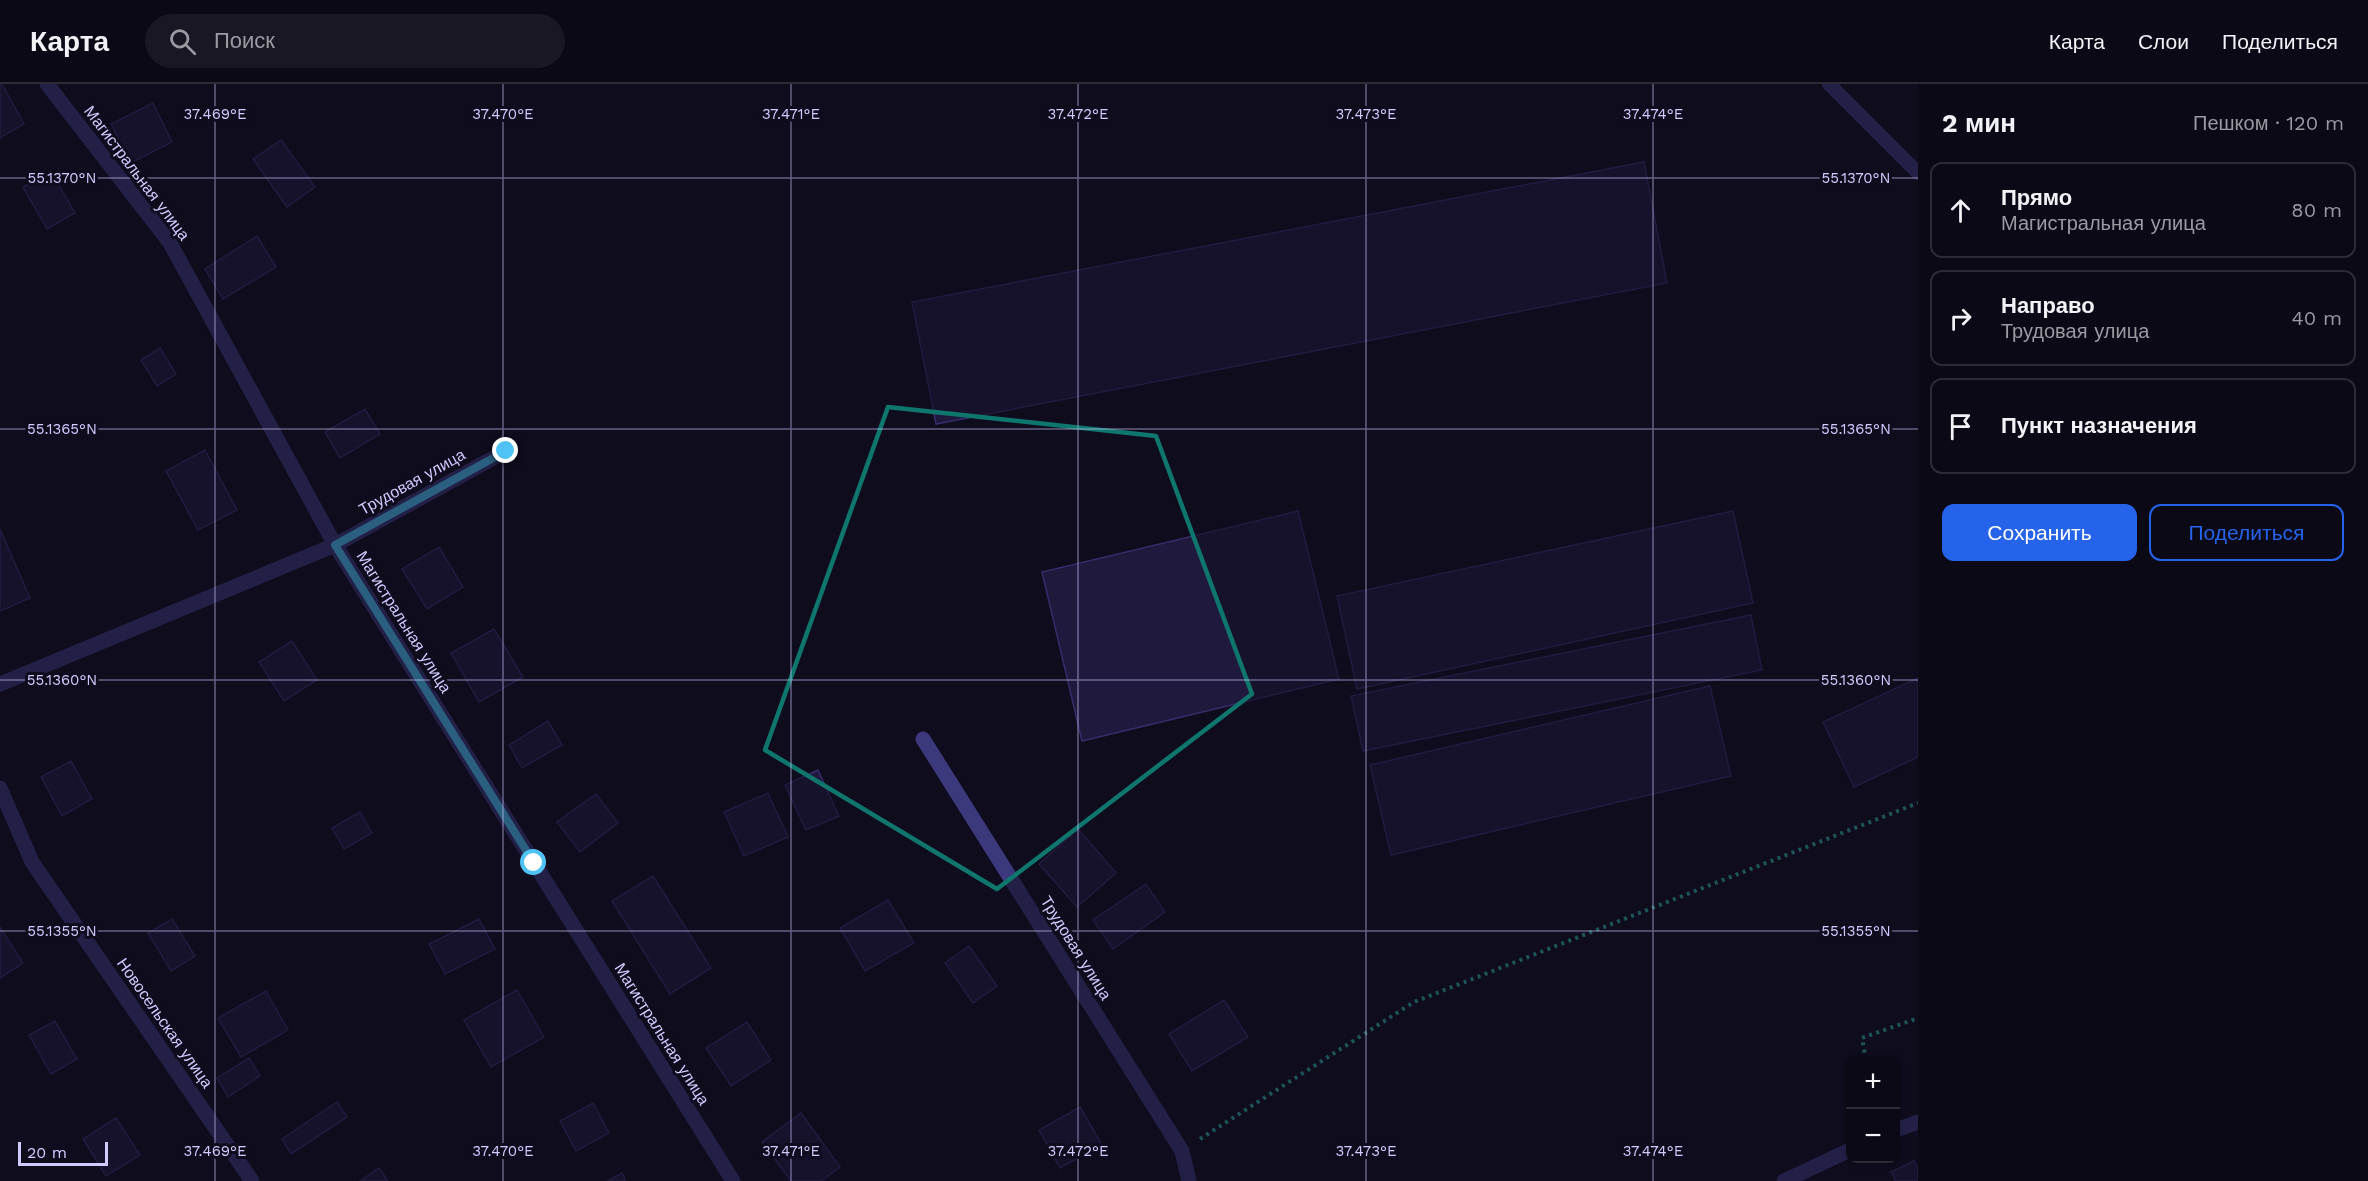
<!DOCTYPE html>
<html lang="ru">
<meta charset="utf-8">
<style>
:root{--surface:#0b0916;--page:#191723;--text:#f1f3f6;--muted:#9a9aa1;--line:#2b2a35;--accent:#2563eb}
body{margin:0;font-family:"Work Sans",sans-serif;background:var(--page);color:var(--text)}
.controls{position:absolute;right:18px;bottom:18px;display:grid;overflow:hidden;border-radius:12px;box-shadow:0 2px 4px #0004}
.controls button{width:54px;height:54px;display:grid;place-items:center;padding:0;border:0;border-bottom:2px solid var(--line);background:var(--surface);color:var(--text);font:30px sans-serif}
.scale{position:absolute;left:18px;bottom:15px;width:90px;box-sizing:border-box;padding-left:6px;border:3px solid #d0cbfe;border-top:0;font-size:16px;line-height:21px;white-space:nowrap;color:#d0cbfe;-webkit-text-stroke:4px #0f0c1e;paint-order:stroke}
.stop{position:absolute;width:18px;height:18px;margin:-14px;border:4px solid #4fc3f7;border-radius:50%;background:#fff}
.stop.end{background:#4fc3f7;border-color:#fff;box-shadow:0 2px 6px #0008}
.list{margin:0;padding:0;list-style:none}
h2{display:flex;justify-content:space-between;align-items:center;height:78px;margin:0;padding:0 24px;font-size:26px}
h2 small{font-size:20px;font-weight:400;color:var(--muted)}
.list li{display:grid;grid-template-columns:39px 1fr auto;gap:18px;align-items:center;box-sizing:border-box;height:96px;margin:0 12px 12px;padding:0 12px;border:2px solid var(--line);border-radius:12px}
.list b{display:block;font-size:22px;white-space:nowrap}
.list p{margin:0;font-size:20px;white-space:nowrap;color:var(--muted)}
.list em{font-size:20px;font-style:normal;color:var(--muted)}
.actions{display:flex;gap:12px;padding:18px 24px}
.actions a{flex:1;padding:14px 0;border:2px solid var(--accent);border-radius:12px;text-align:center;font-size:21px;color:var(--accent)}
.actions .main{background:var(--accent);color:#fff}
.icon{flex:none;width:33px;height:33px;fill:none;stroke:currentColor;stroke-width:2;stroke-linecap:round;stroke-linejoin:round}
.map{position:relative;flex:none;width:1918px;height:1097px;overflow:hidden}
header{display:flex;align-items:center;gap:36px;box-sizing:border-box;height:84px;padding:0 30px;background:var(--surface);border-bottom:2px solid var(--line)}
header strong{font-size:28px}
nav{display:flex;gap:33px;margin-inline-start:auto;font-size:21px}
.search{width:420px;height:54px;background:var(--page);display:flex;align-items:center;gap:15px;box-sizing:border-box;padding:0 21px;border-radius:33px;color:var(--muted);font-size:22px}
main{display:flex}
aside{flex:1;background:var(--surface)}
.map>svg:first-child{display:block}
</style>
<header>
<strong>Карта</strong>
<div class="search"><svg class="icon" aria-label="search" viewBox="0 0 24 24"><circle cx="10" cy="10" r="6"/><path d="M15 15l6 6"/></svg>Поиск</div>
<nav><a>Карта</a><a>Слои</a><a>Поделиться</a></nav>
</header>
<main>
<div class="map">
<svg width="1918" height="1097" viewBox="0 0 1918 1097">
<rect width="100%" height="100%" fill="#0f0c1e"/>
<!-- building -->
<g fill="#20193e" stroke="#372c69" stroke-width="1.5">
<path d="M 0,0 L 2,0 L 24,40 L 0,54 Z"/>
<path d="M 153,19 L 172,58 L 131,79 L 111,40 Z"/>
<path d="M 281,56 L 315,103 L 287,123 L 253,75 Z"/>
<path d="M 1644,78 L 1667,199 L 936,340 L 912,218 Z"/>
<path d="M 51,87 L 75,129 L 47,145 L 23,103 Z"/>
<path d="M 257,152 L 276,183 L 223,215 L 205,185 Z"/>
<path d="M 160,264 L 176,290 L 157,302 L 141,276 Z"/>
<path d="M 365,325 L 380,350 L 340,374 L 325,348 Z"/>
<path d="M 205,366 L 237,426 L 198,446 L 166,387 Z"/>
<path d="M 1298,427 L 1339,595 L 1082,657 L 1042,488 Z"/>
<path d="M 1733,427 L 1753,519 L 1357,605 L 1337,512 Z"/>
<path d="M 0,445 L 30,514 L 0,527 Z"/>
<path d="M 439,463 L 463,503 L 427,525 L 402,485 Z"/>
<path d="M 1751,531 L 1762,586 L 1363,667 L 1351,612 Z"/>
<path d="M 494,545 L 523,593 L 479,618 L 451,569 Z"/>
<path d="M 292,557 L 317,596 L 284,617 L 259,578 Z"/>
<path d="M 1918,594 L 1918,673 L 1854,703 L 1823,638 Z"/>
<path d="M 1710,602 L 1731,692 L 1391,771 L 1370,681 Z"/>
<path d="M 548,637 L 562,661 L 522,684 L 509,661 Z"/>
<path d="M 71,677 L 92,715 L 62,732 L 41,693 Z"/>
<path d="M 818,686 L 839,732 L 806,746 L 785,701 Z"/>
<path d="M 768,709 L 788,753 L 744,772 L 724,728 Z"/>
<path d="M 596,710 L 618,739 L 580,768 L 557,738 Z"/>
<path d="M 360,728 L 372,749 L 344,765 L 332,744 Z"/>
<path d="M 1078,745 L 1116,789 L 1077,823 L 1039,780 Z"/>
<path d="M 653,792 L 711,884 L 670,910 L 612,817 Z"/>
<path d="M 1146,800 L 1165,828 L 1113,865 L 1093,836 Z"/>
<path d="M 888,816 L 914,859 L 865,887 L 840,844 Z"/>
<path d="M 172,835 L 195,872 L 171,887 L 148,849 Z"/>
<path d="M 479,835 L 495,865 L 445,890 L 429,860 Z"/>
<path d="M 0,843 L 23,879 L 0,894 Z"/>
<path d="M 969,862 L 997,902 L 973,919 L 945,879 Z"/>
<path d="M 517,906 L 544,953 L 491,983 L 464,936 Z"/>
<path d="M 266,907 L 288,946 L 241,973 L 218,934 Z"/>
<path d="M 1224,916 L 1248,953 L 1192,987 L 1169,950 Z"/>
<path d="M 55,937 L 77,975 L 51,990 L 29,951 Z"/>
<path d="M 747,938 L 771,976 L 731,1002 L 706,964 Z"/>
<path d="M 249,974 L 260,992 L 228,1013 L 217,994 Z"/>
<path d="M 337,1018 L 347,1033 L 291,1070 L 282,1055 Z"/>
<path d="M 593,1019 L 609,1049 L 576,1067 L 560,1037 Z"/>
<path d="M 1080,1023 L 1102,1061 L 1060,1084 L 1039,1046 Z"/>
<path d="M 801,1029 L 840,1083 L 821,1097 L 791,1097 L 762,1058 Z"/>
<path d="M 116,1034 L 140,1071 L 106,1092 L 83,1055 Z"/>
<path d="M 1914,1077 L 1918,1084 L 1918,1097 L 1896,1097 L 1891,1088 Z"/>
<path d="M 379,1084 L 388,1097 L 360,1097 Z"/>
<path d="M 622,1089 L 626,1097 L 607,1097 Z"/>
</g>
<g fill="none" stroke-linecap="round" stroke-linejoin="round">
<!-- path -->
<g stroke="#30aca3" stroke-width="4" stroke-dasharray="3 4.5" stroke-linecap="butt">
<path d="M 1866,976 L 1862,954 L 1918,934"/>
<path d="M 1200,1055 L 1414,918 L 1918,719"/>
</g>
<!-- lane -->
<path stroke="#3b397b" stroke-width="14" d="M 1829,0 L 1918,89"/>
<!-- street -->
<g stroke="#3b397b" stroke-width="15">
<path d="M 47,0 L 170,159 L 335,461 L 733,1097"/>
<path d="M 0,600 L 335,461 L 506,367"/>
<path d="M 923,655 L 1182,1067 L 1189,1097"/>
<path d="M 0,704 L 32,778 L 252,1097"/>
<path d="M 1896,1046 L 1918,1038"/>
<path d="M 1784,1097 L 1850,1066"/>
</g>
</g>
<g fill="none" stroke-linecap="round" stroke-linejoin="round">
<!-- route -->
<path stroke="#4fc3f7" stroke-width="8" d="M 506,367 L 335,461 L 534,779"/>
</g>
<!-- marked area -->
<path d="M0 0H1918V1097H0ZM 888,323 L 1156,352 L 1252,610 L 997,805 L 765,666 Z" fill="#0f0c1e" fill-opacity=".55" fill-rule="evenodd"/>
<path fill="none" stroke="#0f766e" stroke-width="4.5" stroke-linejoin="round" d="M 888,323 L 1156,352 L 1252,610 L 997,805 L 765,666 Z"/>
<!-- ticks -->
<path fill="none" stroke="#d0cbfe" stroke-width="1.5" stroke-opacity="0.45" d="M 215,0 L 215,1097M 503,0 L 503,1097M 791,0 L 791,1097M 1078,0 L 1078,1097M 1366,0 L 1366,1097M 1653,0 L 1653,1097M 0,94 L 1918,94M 0,345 L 1918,345M 0,596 L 1918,596M 0,847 L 1918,847"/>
<g text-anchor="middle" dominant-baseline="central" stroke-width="6" stroke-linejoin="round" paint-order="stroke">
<!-- street labels -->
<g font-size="16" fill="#d0cbfe" stroke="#0f0c1e">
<text transform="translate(137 89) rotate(53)">Магистральная улица</text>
<text transform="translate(412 398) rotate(-29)">Трудовая улица</text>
<text transform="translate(404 538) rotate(58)">Магистральная улица</text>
<text transform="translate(1076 864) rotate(58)">Трудовая улица</text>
<text transform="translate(165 939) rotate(55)">Новосельская улица</text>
<text transform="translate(662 950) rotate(58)">Магистральная улица</text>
</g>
</g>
<g font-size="15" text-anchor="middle" fill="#d0cbfe" stroke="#0f0c1e" stroke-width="6" stroke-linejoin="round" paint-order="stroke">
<text x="215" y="35">37.469°E</text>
<text x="503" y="35">37.470°E</text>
<text x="791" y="35">37.471°E</text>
<text x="1078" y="35">37.472°E</text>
<text x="1366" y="35">37.473°E</text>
<text x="1653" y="35">37.474°E</text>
<text x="62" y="99">55.1370°N</text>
<text x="1856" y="99">55.1370°N</text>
<text x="62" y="350">55.1365°N</text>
<text x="1856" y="350">55.1365°N</text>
<text x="62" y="601">55.1360°N</text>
<text x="1856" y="601">55.1360°N</text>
<text x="62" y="852">55.1355°N</text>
<text x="1856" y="852">55.1355°N</text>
<text x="215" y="1072">37.469°E</text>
<text x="503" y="1072">37.470°E</text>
<text x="791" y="1072">37.471°E</text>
<text x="1078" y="1072">37.472°E</text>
<text x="1366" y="1072">37.473°E</text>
<text x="1653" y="1072">37.474°E</text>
</g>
</svg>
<div class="controls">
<button>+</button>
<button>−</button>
</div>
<div class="scale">20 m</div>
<div class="stop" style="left:534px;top:779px"></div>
<div class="stop end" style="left:506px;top:367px"></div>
</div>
<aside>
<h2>2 мин<small>Пешком · 120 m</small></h2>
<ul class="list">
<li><svg class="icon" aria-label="ahead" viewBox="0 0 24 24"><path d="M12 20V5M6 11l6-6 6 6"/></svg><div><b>Прямо</b><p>Магистральная улица</p></div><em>80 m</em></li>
<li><svg class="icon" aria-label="right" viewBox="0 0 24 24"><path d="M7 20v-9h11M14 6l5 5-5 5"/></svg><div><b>Направо</b><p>Трудовая улица</p></div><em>40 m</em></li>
<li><svg class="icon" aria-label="arrive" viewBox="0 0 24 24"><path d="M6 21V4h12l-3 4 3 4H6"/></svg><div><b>Пункт назначения</b></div></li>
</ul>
<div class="actions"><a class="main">Сохранить</a><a>Поделиться</a></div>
</aside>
</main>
